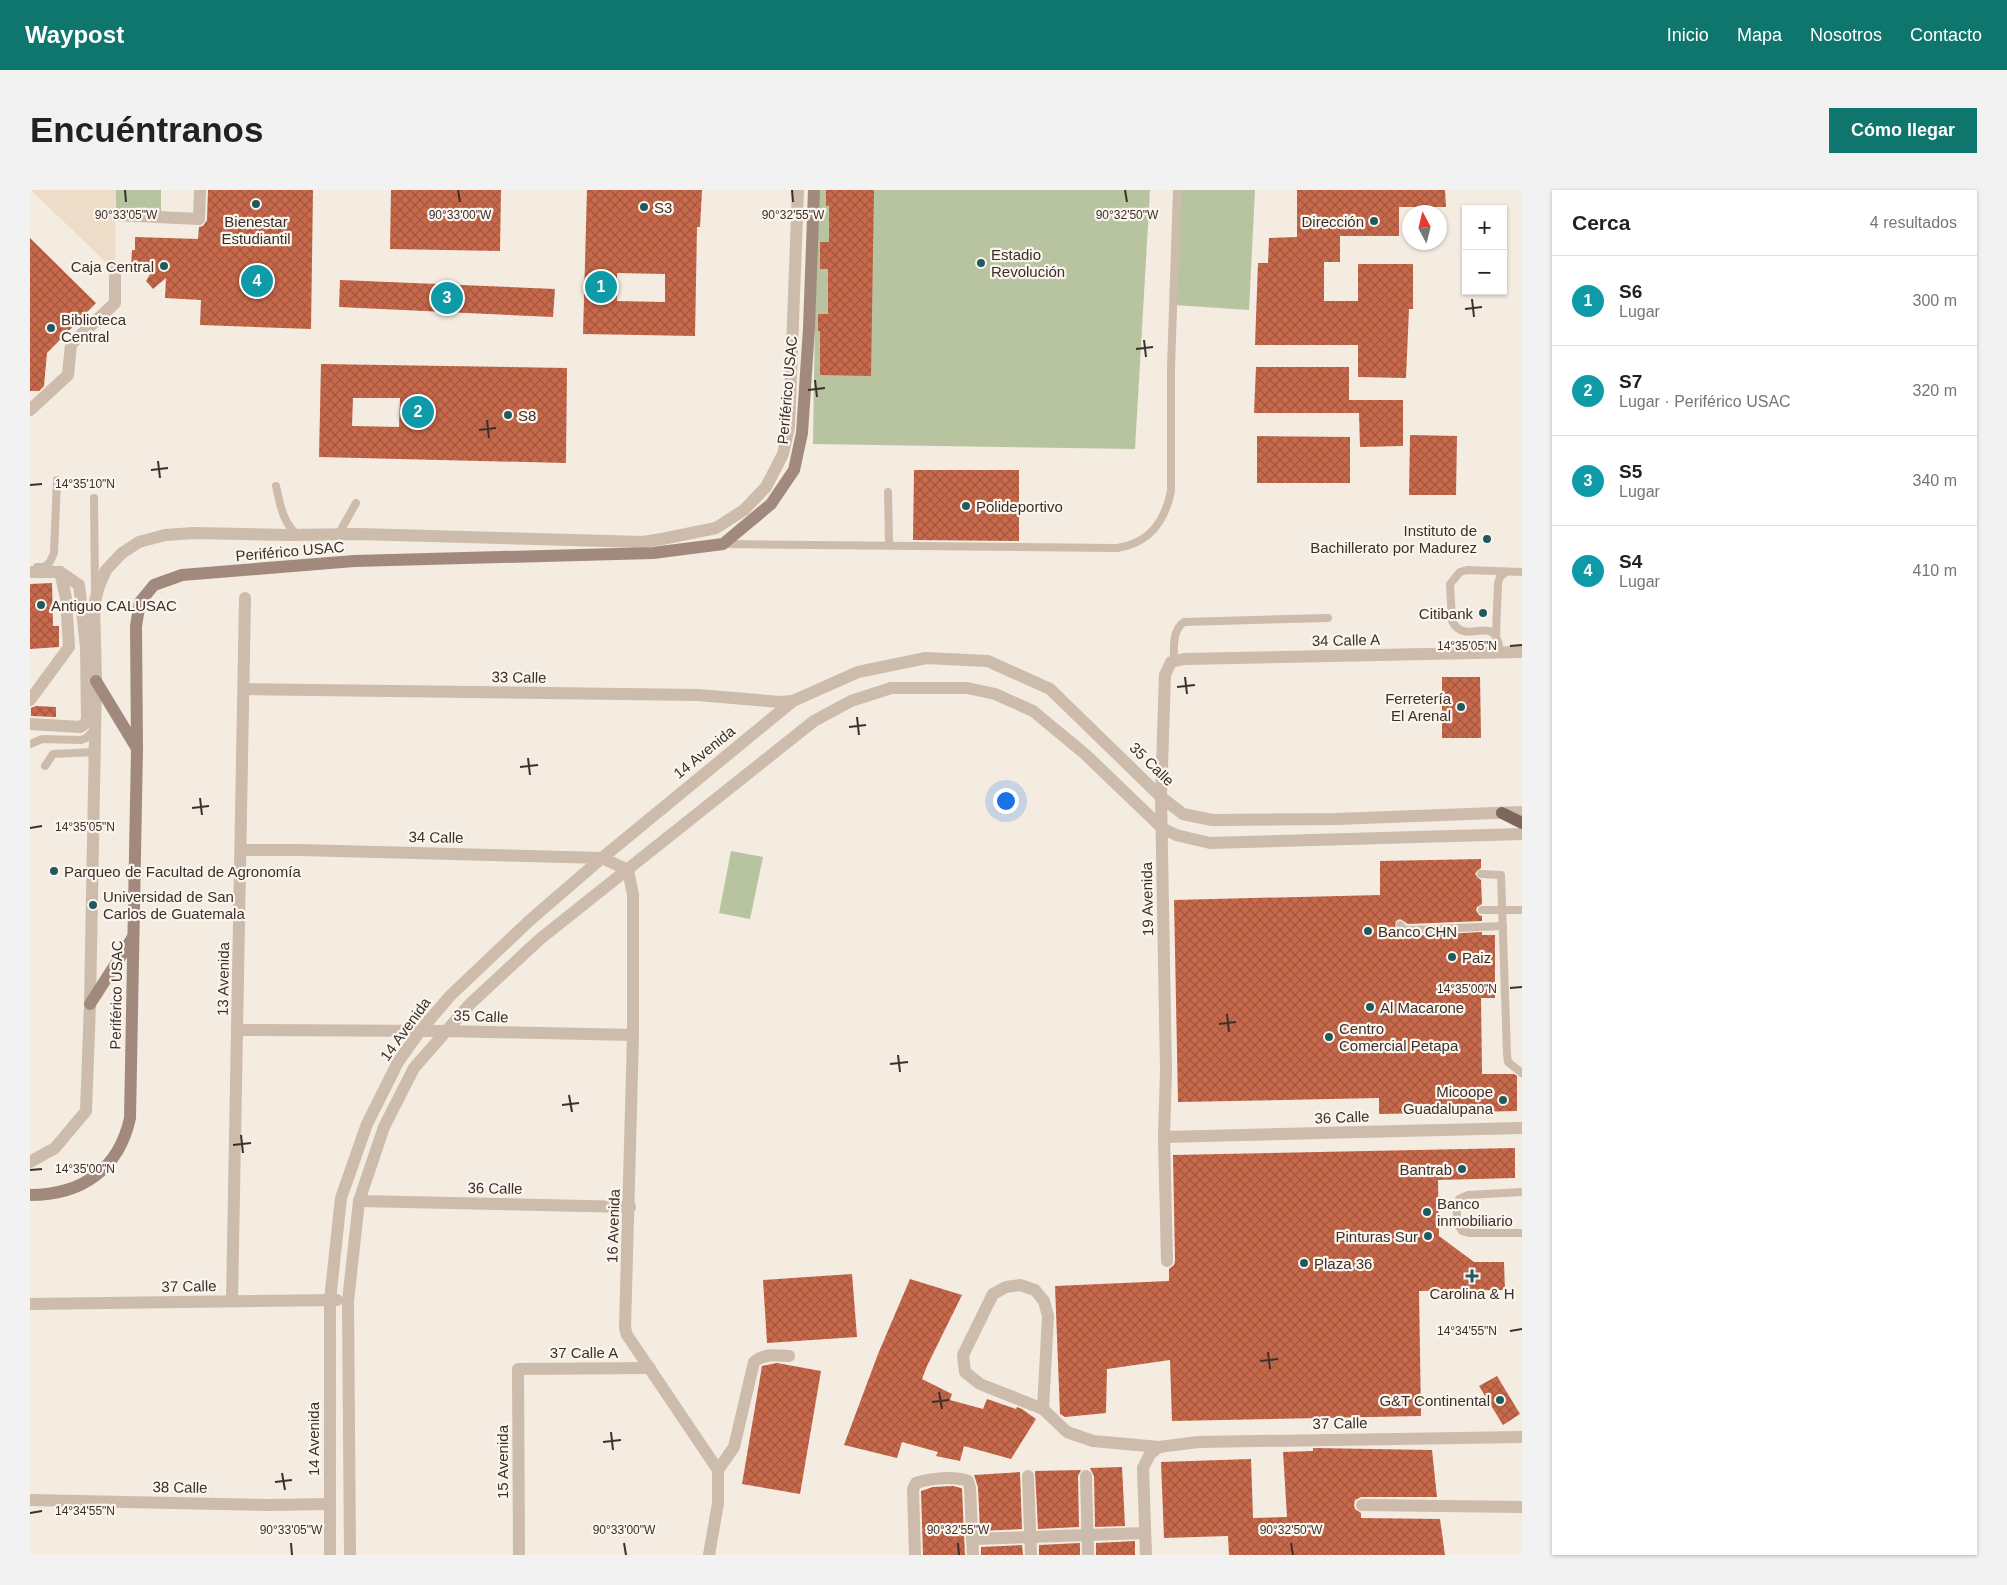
<!DOCTYPE html>
<html lang="es">
<meta charset="utf-8">
<style>
:root{--surface:#fff;--page:#f2f2f2;--text:#222;--muted:#767676;--line:#e0e0e0;--accent:#0f766e}
body{margin:0;font-family:Helvetica,sans-serif;background:var(--page);color:var(--text)}
.controls{position:absolute;right:15px;top:15px;display:grid;overflow:hidden;border-radius:0px;box-shadow:0 1px 4px #0004}
.controls button{width:45px;height:45px;display:grid;place-items:center;padding:0;border:0;border-bottom:1px solid var(--line);background:var(--surface);color:var(--text);font:25px sans-serif}
.compass{position:absolute;left:1372px;top:15px;width:45px;height:45px;border-radius:50%;background:var(--surface);box-shadow:0 1px 4px #0004;rotate:353deg}
.you{position:absolute;left:975px;top:610px;width:18px;height:18px;margin:-12px;border:4px solid #fff;border-radius:50%;background:#1a73e8;box-shadow:0 0 0 8px #1a73e833}
.badge{display:grid;place-items:center;width:32px;height:32px;border-radius:50%;background:var(--accent);color:#fff;font-size:16px;font-weight:700}
.pin{position:absolute;translate:-50% -50%;border:2px solid #fff;box-shadow:0 1px 5px #0006}
.list{margin:0;padding:0;list-style:none}
h2{display:flex;justify-content:space-between;align-items:center;height:65px;margin:0;padding:0 20px;font-size:21px}
h2 small{font-size:16px;font-weight:400;color:var(--muted)}
.list li{display:grid;grid-template-columns:32px 1fr auto;gap:15px;align-items:center;box-sizing:border-box;height:90px;padding:0 20px;border-top:1px solid var(--line)}
.list b{display:block;font-size:19px;white-space:nowrap}
.list p{margin:0;font-size:16px;white-space:nowrap;color:var(--muted)}
.list em{font-size:16px;font-style:normal;color:var(--muted)}
.map{position:relative;flex:none;width:1492px;height:1365px;overflow:hidden;border-radius:0px}
header{display:flex;align-items:center;gap:30px;box-sizing:border-box;height:70px;padding:0 25px;background:var(--accent);color:#fff}
header strong{font-size:24px}
nav{display:flex;gap:28px;margin-inline-start:auto;font-size:18px}
.intro{display:flex;align-items:center;justify-content:space-between;box-sizing:border-box;height:120px;padding:0 30px}
h1{margin:0;font-size:35px}
.button{padding:12px 22px;border-radius:0px;background:var(--accent);color:#fff;font-size:18px;font-weight:700}
main{display:flex;gap:30px;padding:0 30px}
aside{flex:1;background:var(--surface);border-radius:0px;box-shadow:0 1px 4px #0004}
.map>svg:first-child{display:block}
</style>
<header>
<strong>Waypost</strong>
<nav><a>Inicio</a><a>Mapa</a><a>Nosotros</a><a>Contacto</a></nav>
</header>
<div class="intro"><h1>Encuéntranos</h1><a class="button">Cómo llegar</a></div>
<main>
<div class="map">
<svg width="1492" height="1365" viewBox="0 0 1492 1365">
<defs>
<pattern id="building-cross-hatch" width="8" height="8" patternUnits="userSpaceOnUse" patternTransform="scale(1.25)"><rect width="8" height="8" fill="#c8694b"/><path d="M0 0l8 8M0 8l8-8" fill="none" stroke="#a4573f"/></pattern>
</defs>
<rect width="100%" height="100%" fill="#f4ebe1"/>
<!-- green -->
<g fill="#b8c4a0">
<path d="M 86,0 L 131,0 L 131,27 L 86,25 Z"/>
<path d="M 787,0 L 1120,0 L 1105,259 L 783,254 Z"/>
<path d="M 1151,0 L 1225,0 L 1219,120 L 1145,115 Z"/>
<path d="M 701,661 L 733,667 L 720,729 L 689,723 Z"/>
</g>
<!-- plaza -->
<path fill="#ecdcc8" d="M 1,0 L 86,0 L 85,81 Z"/>
<!-- building -->
<g fill="url(#building-cross-hatch)" fill-rule="evenodd">
<path d="M 178,0 L 283,0 L 281,139 L 170,135 L 171,110 L 135,108 L 136,88 L 123,99 L 116,91 L 123,79 L 101,78 L 102,60 L 105,60 L 105,47 L 168,49 L 169,37 L 173,36 L 177,30 Z"/>
<path d="M 361,0 L 471,0 L 470,61 L 360,59 Z"/>
<path d="M 557,0 L 672,0 L 670,37 L 667,37 L 665,146 L 553,144 ZM 587,83 L 635,84 L 635,112 L 587,111 Z"/>
<path d="M 796,0 L 844,0 L 841,186 L 790,185 L 790,141 L 788,141 L 788,124 L 798,124 L 798,79 L 790,79 L 790,52 L 799,52 L 799,16 L 796,16 Z"/>
<path d="M 1267,0 L 1415,0 L 1416,17 L 1369,17 L 1369,46 L 1310,46 L 1310,72 L 1294,72 L 1294,111 L 1328,111 L 1328,74 L 1383,74 L 1383,119 L 1379,119 L 1376,188 L 1328,187 L 1328,155 L 1225,155 L 1228,73 L 1238,73 L 1239,48 L 1267,47 Z"/>
<path d="M 0,48 L 66,113 L 17,163 L 14,196 L 9,201 L 0,201 Z"/>
<path d="M 310,90 L 525,99 L 523,127 L 309,117 Z"/>
<path d="M 291,174 L 537,178 L 536,273 L 289,267 ZM 323,208 L 370,208 L 369,237 L 322,236 Z"/>
<path d="M 1226,177 L 1319,177 L 1319,210 L 1373,210 L 1373,256 L 1330,257 L 1329,223 L 1224,223 Z"/>
<path d="M 1380,245 L 1427,246 L 1426,305 L 1379,305 Z"/>
<path d="M 1227,246 L 1320,247 L 1320,293 L 1227,293 Z"/>
<path d="M 884,280 L 989,280 L 989,351 L 883,350 Z"/>
<path d="M 22,393 L 23,436 L 29,436 L 29,457 L 0,459 L 0,394 Z"/>
<path d="M 1412,487 L 1450,487 L 1451,548 L 1412,548 Z"/>
<path d="M 6,516 L 26,517 L 26,527 L 1,526 L 1,518 Z"/>
<path d="M 1451,669 L 1451,678 L 1447,681 L 1445,684 L 1448,688 L 1451,690 L 1452,714 L 1447,717 L 1446,720 L 1449,725 L 1452,726 L 1452,731 L 1378,734 L 1370,729 L 1366,731 L 1365,736 L 1369,743 L 1377,746 L 1452,742 L 1452,745 L 1465,745 L 1465,808 L 1451,808 L 1452,884 L 1484,884 L 1487,886 L 1487,921 L 1349,924 L 1349,908 L 1148,912 L 1144,710 L 1350,705 L 1350,671 Z"/>
<path d="M 1485,958 L 1485,988 L 1408,990 L 1409,1046 L 1444,1072 L 1474,1072 L 1475,1100 L 1389,1101 L 1391,1226 L 1142,1231 L 1140,1170 L 1077,1179 L 1076,1223 L 1035,1227 L 1030,1224 L 1025,1096 L 1139,1091 L 1139,1079 L 1144,1075 L 1145,1071 L 1143,965 Z"/>
<path d="M 822,1084 L 827,1147 L 737,1153 L 733,1090 Z"/>
<path d="M 880,1089 L 932,1105 L 897,1176 L 892,1189 L 922,1204 L 920,1210 L 953,1219 L 957,1209 L 986,1219 L 987,1217 L 992,1219 L 1006,1229 L 981,1269 L 934,1256 L 930,1271 L 906,1266 L 908,1262 L 872,1252 L 867,1268 L 814,1255 L 848,1164 Z"/>
<path d="M 747,1173 L 791,1181 L 770,1304 L 712,1294 L 732,1176 Z"/>
<path d="M 1467,1186 L 1490,1224 L 1473,1235 L 1449,1196 Z"/>
<path d="M 1283,1258 L 1402,1260 L 1407,1307 L 1331,1307 L 1325,1310 L 1324,1315 L 1325,1319 L 1331,1323 L 1331,1328 L 1410,1329 L 1415,1365 L 1199,1365 L 1198,1346 L 1134,1348 L 1131,1272 L 1221,1269 L 1223,1328 L 1257,1327 L 1253,1262 L 1283,1261 Z"/>
<path d="M 1092,1277 L 1095,1336 L 1065,1337 L 1064,1286 L 1060,1278 Z"/>
<path d="M 1051,1280 L 1048,1286 L 1049,1337 L 1008,1339 L 1005,1281 Z"/>
<path d="M 990,1282 L 992,1339 L 950,1341 L 948,1297 L 944,1285 Z"/>
<path d="M 923,1296 L 931,1298 L 932,1299 L 935,1365 L 893,1365 L 891,1301 L 903,1297 Z"/>
<path d="M 1105,1351 L 1105,1365 L 1066,1365 L 1066,1353 Z"/>
<path d="M 1050,1353 L 1050,1365 L 1009,1365 L 1009,1355 Z"/>
<path d="M 992,1355 L 993,1365 L 951,1365 L 951,1357 Z"/>
</g>
<g fill="none" stroke-linecap="round" stroke-linejoin="round">
<!-- lane -->
<g stroke="#cdbbac" stroke-width="8">
<path d="M 246,296 C 250,314 253,334 268,345"/>
<path d="M 858,302 L 859,355"/>
<path d="M 64,308 L 65,400"/>
<path d="M 308,345 L 326,313"/>
<path d="M 695,354 L 1087,358 C 1120,353 1135,331 1141,301 L 1141,178 L 1147,0"/>
<path d="M 7,377 L 14,377 L 20,372 L 24,363 L 27,290"/>
<path d="M 1466,444 L 1468,393 L 1470,387 L 1476,382"/>
<path d="M 1470,463 C 1466,418 1437,459 1422,431 L 1420,394 L 1430,382 L 1437,380 L 1492,382"/>
<path d="M 1144,471 C 1144,458 1142,440 1154,432 L 1298,428"/>
<path d="M 0,554 L 12,549 L 51,550 L 56,548 L 65,539"/>
<path d="M 15,576 L 23,564 L 65,562"/>
<path d="M 1451,684 L 1471,685 L 1477,864 L 1478,872 L 1492,883"/>
<path d="M 1452,720 L 1492,720"/>
<path d="M 1370,735 L 1373,739 L 1378,740 L 1473,736"/>
<path d="M 1492,1002 L 1438,1005 L 1429,1009 C 1426,1020 1425,1031 1432,1041 L 1440,1043 L 1492,1043"/>
</g>
<!-- street -->
<g stroke="#cdbbac" stroke-width="12">
<path d="M 86,25 L 169,29 L 170,0"/>
<path d="M 0,220 L 38,185 L 41,154 L 85,113 L 85,81"/>
<path d="M 0,382 L 30,382 L 36,408 L 39,457 L 0,510"/>
<path d="M 214,499 L 668,505 L 750,512 L 763,511"/>
<path d="M 0,534 L 50,537 L 57,532 L 56,457 L 49,395 L 30,382"/>
<path d="M 211,660 L 270,660 L 572,668 L 598,680 L 603,705 L 603,845 L 595,1138 L 597,1145 L 688,1280 L 688,1313 L 679,1365"/>
<path d="M 208,840 L 415,841 L 603,845"/>
<path d="M 1134,947 L 1492,938"/>
<path d="M 0,972 L 25,958 L 56,921 L 60,814 L 66,491 L 64,415 L 69,396 L 76,380 L 92,363 L 109,352 L 135,345 L 164,343 L 258,345 L 329,344 L 613,352 L 632,349 L 686,338 L 714,320 L 736,297 L 753,264 L 759,237 L 768,0"/>
<path d="M 329,1011 L 600,1017"/>
<path d="M 1137,1071 L 1134,947 L 1136,881 L 1131,607 L 1135,485 L 1141,472 L 1154,469 L 1492,462"/>
<path d="M 202,1111 L 215,408"/>
<path d="M 0,1114 L 307,1110"/>
<path d="M 1013,1219 L 1018,1126 L 1014,1111 L 1005,1100 L 990,1095 L 976,1097 L 963,1104 L 933,1165 L 935,1182 L 950,1194 L 1013,1219 L 1037,1242 L 1063,1251 L 1129,1257 L 1168,1252 L 1492,1247"/>
<path d="M 688,1280 L 704,1257 L 724,1172 C 735,1163 746,1165 759,1166"/>
<path d="M 998,1286 L 1001,1365"/>
<path d="M 1056,1286 L 1058,1365"/>
<path d="M 0,1310 L 239,1315 L 299,1314"/>
<path d="M 1332,1315 L 1492,1317"/>
<path d="M 942,1349 L 1115,1343"/>
<path d="M 300,1365 L 300,1110 L 311,1008 L 337,934 L 368,872 L 390,841 L 420,806 L 499,731 L 572,668 L 763,511 L 828,482 L 896,468 L 958,471 L 1020,499 L 1131,607 L 1153,624 L 1182,630 L 1306,629 L 1492,622"/>
<path d="M 320,1365 L 318,1111 L 329,1011 L 354,937 L 384,878 L 440,814 L 510,749 L 784,531 L 821,511 L 861,498 L 937,498 L 965,504 L 1003,521 L 1055,564 L 1132,638 L 1146,645 L 1180,653 L 1492,644"/>
<path d="M 489,1365 L 488,1179 L 620,1178"/>
<path d="M 885,1365 L 883,1299 L 886,1293 C 900,1288 924,1286 938,1291 L 940,1298 L 943,1365"/>
<path d="M 1116,1365 L 1113,1278 L 1120,1264 L 1129,1257"/>
</g>
<!-- secondary -->
<g stroke="#a18a7d" stroke-width="12">
<path d="M 66,491 L 106,557"/>
<path d="M 60,814 L 103,747"/>
<path d="M 0,1005 C 52,1005 89,979 100,928 L 107,559 L 106,436 L 110,412 L 124,395 L 152,385 L 324,371 L 623,363 L 693,354 L 741,314 L 764,280 L 772,243 L 779,138 L 784,0"/>
</g>
<!-- primary -->
<path stroke="#7d675c" stroke-width="12" d="M 1472,623 L 1492,633"/>
</g>
<!-- ticks -->
<path fill="none" stroke="#3b302b" stroke-width="2" d="M 95,0 L 96,12M 428,0 L 430,12M 762,0 L 763,12M 1095,0 L 1097,12M 1442,109 L 1444,127M 1435,119 L 1452,117M 1114,150 L 1116,167M 1106,159 L 1123,157M 785,190 L 787,207M 778,200 L 795,198M 457,230 L 459,248M 449,240 L 466,238M 128,271 L 130,288M 121,280 L 138,278M 0,295 L 12,294M 1480,456 L 1492,455M 1155,487 L 1157,504M 1147,497 L 1165,495M 827,527 L 829,545M 819,537 L 836,535M 498,568 L 500,585M 490,577 L 508,575M 170,608 L 172,625M 162,618 L 179,616M 0,638 L 12,636M 1480,798 L 1492,797M 1197,824 L 1199,842M 1189,834 L 1206,832M 868,865 L 870,882M 860,874 L 878,872M 539,905 L 542,922M 532,915 L 549,913M 211,945 L 213,963M 203,955 L 221,953M 0,980 L 12,979M 1480,1141 L 1492,1139M 1238,1162 L 1240,1179M 1230,1171 L 1248,1169M 909,1202 L 912,1219M 902,1212 L 919,1210M 581,1242 L 583,1260M 573,1252 L 591,1250M 252,1283 L 255,1300M 245,1292 L 262,1290M 0,1323 L 12,1321M 261,1353 L 262,1365M 594,1353 L 596,1365M 928,1353 L 929,1365M 1261,1353 L 1263,1365"/>
<!-- markers -->
<g fill="#1f5a5e" stroke="#fbf5ee" stroke-width="2">
<circle cx="226" cy="14" r="5"/>
<circle cx="614" cy="17" r="5"/>
<circle cx="1344" cy="31" r="5"/>
<circle cx="951" cy="73" r="5"/>
<circle cx="134" cy="76" r="5"/>
<circle cx="21" cy="138" r="5"/>
<circle cx="478" cy="225" r="5"/>
<circle cx="936" cy="316" r="5"/>
<circle cx="1457" cy="349" r="5"/>
<circle cx="11" cy="415" r="5"/>
<circle cx="1453" cy="423" r="5"/>
<circle cx="1431" cy="517" r="5"/>
<circle cx="24" cy="681" r="5"/>
<circle cx="63" cy="715" r="5"/>
<circle cx="1338" cy="741" r="5"/>
<circle cx="1422" cy="767" r="5"/>
<circle cx="1340" cy="817" r="5"/>
<circle cx="1299" cy="847" r="5"/>
<circle cx="1473" cy="910" r="5"/>
<circle cx="1432" cy="979" r="5"/>
<circle cx="1397" cy="1022" r="5"/>
<circle cx="1398" cy="1046" r="5"/>
<circle cx="1274" cy="1073" r="5"/>
<path d="M1439.5 1078.5h5v5h5v5h-5v5h-5v-5h-5v-5h5z"/>
<circle cx="1470" cy="1210" r="5"/>
</g>
<g text-anchor="middle" dominant-baseline="central" stroke-width="4.5" stroke-linejoin="round" paint-order="stroke">
<!-- poi labels -->
<g font-size="15" fill="#3b302b" stroke="#fbf5ee" text-anchor="start">
<text x="624" y="17">S3</text>
<text x="226" y="31" text-anchor="middle">Bienestar<tspan x="226" dy="17">Estudiantil</tspan></text>
<text x="1334" y="31" text-anchor="end">Dirección</text>
<text x="961" y="64">Estadio<tspan x="961" dy="17">Revolución</tspan></text>
<text x="124" y="76" text-anchor="end">Caja Central</text>
<text x="31" y="129">Biblioteca<tspan x="31" dy="17">Central</tspan></text>
<text x="488" y="225">S8</text>
<text x="946" y="316">Polideportivo</text>
<text x="1447" y="340" text-anchor="end">Instituto de<tspan x="1447" dy="17">Bachillerato por Madurez</tspan></text>
<text x="21" y="415">Antiguo CALUSAC</text>
<text x="1443" y="423" text-anchor="end">Citibank</text>
<text x="1421" y="508" text-anchor="end">Ferretería<tspan x="1421" dy="17">El Arenal</tspan></text>
<text x="34" y="681">Parqueo de Facultad de Agronomía</text>
<text x="73" y="706">Universidad de San<tspan x="73" dy="17">Carlos de Guatemala</tspan></text>
<text x="1348" y="741">Banco CHN</text>
<text x="1432" y="767">Paiz</text>
<text x="1350" y="817">Al Macarone</text>
<text x="1309" y="838">Centro<tspan x="1309" dy="17">Comercial Petapa</tspan></text>
<text x="1463" y="901" text-anchor="end">Micoope<tspan x="1463" dy="17">Guadalupana</tspan></text>
<text x="1422" y="979" text-anchor="end">Bantrab</text>
<text x="1407" y="1013">Banco<tspan x="1407" dy="17">inmobiliario</tspan></text>
<text x="1388" y="1046" text-anchor="end">Pinturas Sur</text>
<text x="1284" y="1073">Plaza 36</text>
<text x="1442" y="1103" text-anchor="middle">Carolina &amp; H</text>
<text x="1460" y="1210" text-anchor="end">G&amp;T Continental</text>
</g>
<!-- street labels -->
<g font-size="15" fill="#3b302b" stroke="#fbf5ee">
<text transform="translate(757 200) rotate(-85)">Periférico USAC</text>
<text transform="translate(260 361) rotate(-5)">Periférico USAC</text>
<text transform="translate(1316 450) rotate(-1)">34 Calle A</text>
<text transform="translate(489 487) rotate(1)">33 Calle</text>
<text transform="translate(674 562) rotate(-39)">14 Avenida</text>
<text transform="translate(1122 574) rotate(44)">35 Calle</text>
<text transform="translate(406 647) rotate(1)">34 Calle</text>
<text transform="translate(1117 709) rotate(-91)">19 Avenida</text>
<text transform="translate(193 789) rotate(-89)">13 Avenida</text>
<text transform="translate(86 805) rotate(-89)">Periférico USAC</text>
<text transform="translate(451 826) rotate(2)">35 Calle</text>
<text transform="translate(375 839) rotate(-54)">14 Avenida</text>
<text transform="translate(1312 927) rotate(-2)">36 Calle</text>
<text transform="translate(465 998) rotate(1)">36 Calle</text>
<text transform="translate(583 1036) rotate(-88)">16 Avenida</text>
<text transform="translate(159 1096) rotate(-1)">37 Calle</text>
<text x="554" y="1162">37 Calle A</text>
<text transform="translate(1310 1233) rotate(-1)">37 Calle</text>
<text transform="translate(283 1249) rotate(-90)">14 Avenida</text>
<text transform="translate(472 1272) rotate(-90)">15 Avenida</text>
<text transform="translate(150 1297) rotate(1)">38 Calle</text>
</g>
</g>
<g font-size="12" text-anchor="middle" fill="#3b302b" stroke="#fbf5ee" stroke-width="4.5" stroke-linejoin="round" paint-order="stroke">
<text x="96" y="29">90°33'05"W</text>
<text x="430" y="29">90°33'00"W</text>
<text x="763" y="29">90°32'55"W</text>
<text x="1097" y="29">90°32'50"W</text>
<text x="55" y="298">14°35'10"N</text>
<text x="1437" y="460">14°35'05"N</text>
<text x="55" y="641">14°35'05"N</text>
<text x="1437" y="803">14°35'00"N</text>
<text x="55" y="983">14°35'00"N</text>
<text x="1437" y="1145">14°34'55"N</text>
<text x="55" y="1325">14°34'55"N</text>
<text x="261" y="1344">90°33'05"W</text>
<text x="594" y="1344">90°33'00"W</text>
<text x="928" y="1344">90°32'55"W</text>
<text x="1261" y="1344">90°32'50"W</text>
</g>
</svg>
<div class="controls">
<button>+</button>
<button>−</button>
</div>
<svg class="compass" viewBox="-18 -18 36 36"><path d="M0-13l5 13h-10z" fill="#e53935"/><path d="M0 13l5-13h-10z" fill="#767676"/></svg>
<div class="you"></div>
<div class="pin badge" style="left:571px;top:97px;background:#0f9aa8">1</div>
<div class="pin badge" style="left:388px;top:222px;background:#0f9aa8">2</div>
<div class="pin badge" style="left:417px;top:108px;background:#0f9aa8">3</div>
<div class="pin badge" style="left:227px;top:91px;background:#0f9aa8">4</div>
</div>
<aside>
<h2>Cerca<small>4 resultados</small></h2>
<ul class="list">
<li><span class="badge" style="background:#0f9aa8">1</span><div><b>S6</b><p>Lugar</p></div><em>300 m</em></li>
<li><span class="badge" style="background:#0f9aa8">2</span><div><b>S7</b><p>Lugar · Periférico USAC</p></div><em>320 m</em></li>
<li><span class="badge" style="background:#0f9aa8">3</span><div><b>S5</b><p>Lugar</p></div><em>340 m</em></li>
<li><span class="badge" style="background:#0f9aa8">4</span><div><b>S4</b><p>Lugar</p></div><em>410 m</em></li>
</ul>
</aside>
</main>
